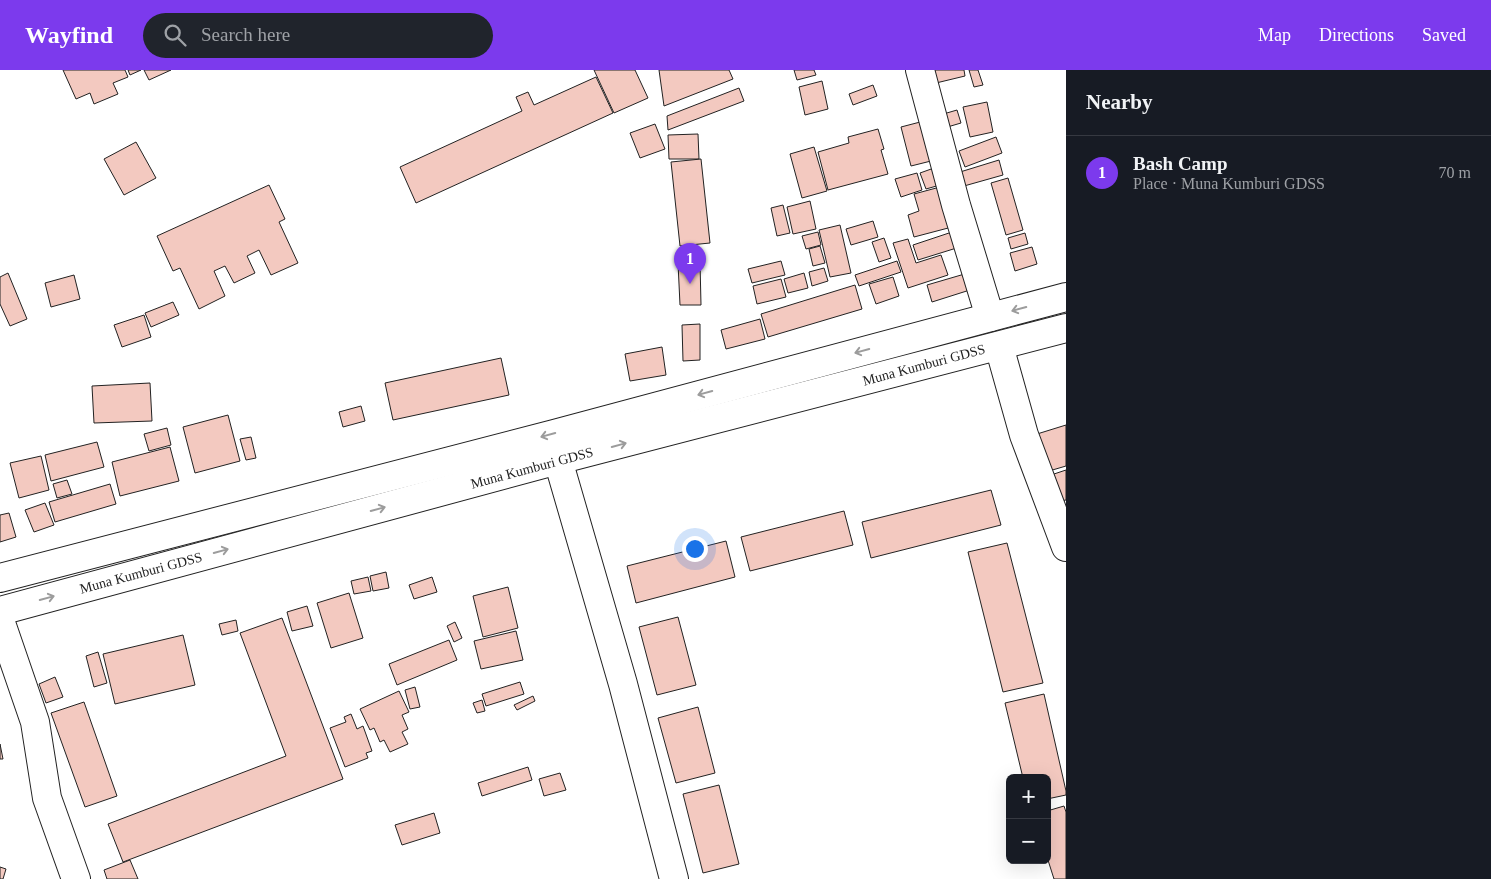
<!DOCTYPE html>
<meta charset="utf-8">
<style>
:root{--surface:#171b24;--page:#20242c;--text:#f1f3f6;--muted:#9ea1a6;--line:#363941;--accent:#7c3aed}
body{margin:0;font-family:"Times New Roman",serif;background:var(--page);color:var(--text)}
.controls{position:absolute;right:15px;bottom:15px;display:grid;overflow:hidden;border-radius:8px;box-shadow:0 5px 20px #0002}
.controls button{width:45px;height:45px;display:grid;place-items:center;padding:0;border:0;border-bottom:1px solid var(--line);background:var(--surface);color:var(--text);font:25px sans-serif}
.you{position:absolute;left:694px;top:478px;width:18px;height:18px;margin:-12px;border:4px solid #fff;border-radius:50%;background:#1a73e8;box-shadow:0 0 0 8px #1a73e833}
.badge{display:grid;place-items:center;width:32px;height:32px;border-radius:50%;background:var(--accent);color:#fff;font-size:16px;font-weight:700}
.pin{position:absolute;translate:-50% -41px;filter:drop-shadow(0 1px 2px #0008)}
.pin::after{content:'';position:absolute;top:26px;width:18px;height:15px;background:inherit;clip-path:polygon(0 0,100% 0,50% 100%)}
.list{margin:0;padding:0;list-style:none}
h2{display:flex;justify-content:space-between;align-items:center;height:65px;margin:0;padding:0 20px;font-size:21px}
h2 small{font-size:16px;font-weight:400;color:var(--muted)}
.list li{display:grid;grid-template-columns:32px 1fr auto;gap:15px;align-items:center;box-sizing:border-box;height:75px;padding:0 20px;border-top:1px solid var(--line)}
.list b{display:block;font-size:19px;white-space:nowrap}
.list p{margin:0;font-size:16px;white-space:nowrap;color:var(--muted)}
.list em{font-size:16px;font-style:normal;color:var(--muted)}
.icon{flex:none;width:28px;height:28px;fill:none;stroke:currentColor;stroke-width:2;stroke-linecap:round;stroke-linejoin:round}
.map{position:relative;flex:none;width:1066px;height:809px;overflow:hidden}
header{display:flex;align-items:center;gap:30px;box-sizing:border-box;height:70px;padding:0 25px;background:var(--accent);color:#fff}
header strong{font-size:24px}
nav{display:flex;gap:28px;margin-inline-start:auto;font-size:18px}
.search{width:350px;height:45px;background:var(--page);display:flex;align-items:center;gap:12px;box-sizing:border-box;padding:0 18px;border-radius:28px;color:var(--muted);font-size:19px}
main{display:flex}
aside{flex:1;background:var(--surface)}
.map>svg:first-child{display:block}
</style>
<header>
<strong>Wayfind</strong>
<div class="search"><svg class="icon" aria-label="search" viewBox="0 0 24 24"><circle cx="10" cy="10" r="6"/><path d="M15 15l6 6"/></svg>Search here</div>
<nav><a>Map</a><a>Directions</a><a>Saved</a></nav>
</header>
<main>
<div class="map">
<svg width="1066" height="809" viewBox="0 0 1066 809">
<rect width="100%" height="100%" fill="#fff"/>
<!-- building -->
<g fill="#f3c9c0" stroke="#222">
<path d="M 63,0 L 125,0 L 128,7 L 113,13 L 118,24 L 94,34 L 90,23 L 76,29 Z"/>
<path d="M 128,0 L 141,0 L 130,5 Z"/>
<path d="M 144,0 L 171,0 L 149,10 Z"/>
<path d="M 594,0 L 635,0 L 648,28 L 614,43 Z"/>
<path d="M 659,0 L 729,0 L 733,9 L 664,36 Z"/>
<path d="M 794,0 L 814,0 L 816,5 L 797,10 Z"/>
<path d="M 933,0 L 964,0 L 965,6 L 936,13 Z"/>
<path d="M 969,0 L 978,0 L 983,15 L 974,17 Z"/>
<path d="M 596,7 L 613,43 L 416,133 L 400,97 L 522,41 L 516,27 L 528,22 L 534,35 Z"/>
<path d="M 822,11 L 828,39 L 805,45 L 799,17 Z"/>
<path d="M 873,15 L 877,26 L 853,35 L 849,24 Z"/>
<path d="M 739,18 L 744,31 L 668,60 L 667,46 Z"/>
<path d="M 987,32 L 993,62 L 970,67 L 963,37 Z"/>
<path d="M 957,40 L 961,53 L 944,58 L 940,45 Z"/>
<path d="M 924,51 L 935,90 L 911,96 L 901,57 Z"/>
<path d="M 655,54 L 665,79 L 640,88 L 630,63 Z"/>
<path d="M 878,59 L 884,79 L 881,80 L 888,104 L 828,120 L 818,82 L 849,73 L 848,67 Z"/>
<path d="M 698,64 L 699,89 L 669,89 L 668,65 Z"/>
<path d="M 996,67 L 1002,83 L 965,97 L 959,81 Z"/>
<path d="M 136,72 L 156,108 L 124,125 L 104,89 Z"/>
<path d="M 814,77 L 827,121 L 802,128 L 790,84 Z"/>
<path d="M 701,89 L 710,173 L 680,176 L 671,92 Z"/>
<path d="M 999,90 L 1003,105 L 964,116 L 960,102 Z"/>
<path d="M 934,98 L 940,115 L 926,119 L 920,103 Z"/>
<path d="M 917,103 L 922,120 L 901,127 L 895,109 Z"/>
<path d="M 1008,108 L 1023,160 L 1006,165 L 991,113 Z"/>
<path d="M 269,115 L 285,149 L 279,152 L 298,193 L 271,205 L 259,180 L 247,186 L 255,203 L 234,213 L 225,196 L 214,201 L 225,226 L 199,239 L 180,198 L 173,201 L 157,166 Z"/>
<path d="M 940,117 L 952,157 L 914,167 L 908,145 L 919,141 L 914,124 Z"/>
<path d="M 810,131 L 816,159 L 793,164 L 787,137 Z"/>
<path d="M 783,135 L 790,163 L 777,166 L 771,138 Z"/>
<path d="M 873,151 L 878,167 L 851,175 L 846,159 Z"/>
<path d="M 840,155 L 851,203 L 830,207 L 819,160 Z"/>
<path d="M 958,160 L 963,176 L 918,190 L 913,175 Z"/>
<path d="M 818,162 L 821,175 L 806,179 L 802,166 Z"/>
<path d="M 1025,163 L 1028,174 L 1011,179 L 1008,168 Z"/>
<path d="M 884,168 L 891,188 L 879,192 L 872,172 Z"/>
<path d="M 908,169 L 916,193 L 941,185 L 948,205 L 908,218 L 893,173 Z"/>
<path d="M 820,176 L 825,193 L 813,196 L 809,179 Z"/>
<path d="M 1032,177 L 1037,194 L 1015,201 L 1010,183 Z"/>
<path d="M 781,191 L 785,205 L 752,213 L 748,199 Z"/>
<path d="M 897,191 L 901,202 L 859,216 L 855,205 Z"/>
<path d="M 700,192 L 701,235 L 680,235 L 678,193 Z"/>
<path d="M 824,198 L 828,211 L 812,216 L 809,202 Z"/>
<path d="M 8,203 L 27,249 L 10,256 L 0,234 L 0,207 Z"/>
<path d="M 804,203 L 808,218 L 788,223 L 784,209 Z"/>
<path d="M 968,203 L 973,219 L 932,232 L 927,215 Z"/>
<path d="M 74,205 L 80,229 L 51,237 L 45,213 Z"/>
<path d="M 893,207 L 899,226 L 876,234 L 869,214 Z"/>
<path d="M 781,209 L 786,227 L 757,234 L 753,216 Z"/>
<path d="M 855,215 L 862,239 L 768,267 L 761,244 Z"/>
<path d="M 173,232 L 179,245 L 151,257 L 145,243 Z"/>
<path d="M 144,245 L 151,267 L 122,277 L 114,255 Z"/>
<path d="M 760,249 L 765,269 L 726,279 L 721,260 Z"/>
<path d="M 700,254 L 700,290 L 683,291 L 682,255 Z"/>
<path d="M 662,277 L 666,305 L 630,311 L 625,284 Z"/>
<path d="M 501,288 L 509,325 L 393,350 L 385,313 Z"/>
<path d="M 150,313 L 152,351 L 94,353 L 92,316 Z"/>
<path d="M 361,336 L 365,351 L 343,357 L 339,342 Z"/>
<path d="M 228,345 L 240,391 L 195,403 L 183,357 Z"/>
<path d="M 1066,355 L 1066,396 L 1049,401 L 1037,364 Z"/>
<path d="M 167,358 L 171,375 L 149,381 L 144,364 Z"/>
<path d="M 251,367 L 256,388 L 246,390 L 240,369 Z"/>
<path d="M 97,372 L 104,397 L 51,411 L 45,385 Z"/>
<path d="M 170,377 L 179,411 L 120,426 L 112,392 Z"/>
<path d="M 41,386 L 49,420 L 19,428 L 10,393 Z"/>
<path d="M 1066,400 L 1066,430 L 1061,431 L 1051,405 Z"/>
<path d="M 67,410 L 72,424 L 57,428 L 53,414 Z"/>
<path d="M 110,414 L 116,434 L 55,452 L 49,432 Z"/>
<path d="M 991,420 L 1001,455 L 871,488 L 862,452 Z"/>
<path d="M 45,433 L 54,455 L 34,462 L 25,440 Z"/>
<path d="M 844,441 L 853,475 L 750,501 L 741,467 Z"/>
<path d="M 9,443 L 16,467 L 0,472 L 0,445 Z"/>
<path d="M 726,471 L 735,507 L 636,533 L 627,496 Z"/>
<path d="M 1007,473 L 1043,613 L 1003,622 L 968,482 Z"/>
<path d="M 386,502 L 389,518 L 373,521 L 370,506 Z"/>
<path d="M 368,507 L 371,521 L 354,524 L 351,511 Z"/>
<path d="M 432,507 L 437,522 L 414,529 L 409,515 Z"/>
<path d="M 508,517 L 518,558 L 483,567 L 473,526 Z"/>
<path d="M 349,523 L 363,568 L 331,578 L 317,533 Z"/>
<path d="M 307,536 L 313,556 L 292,561 L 287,542 Z"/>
<path d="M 678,547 L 696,615 L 657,625 L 639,557 Z"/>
<path d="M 282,548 L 343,709 L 123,792 L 108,754 L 286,686 L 240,563 Z"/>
<path d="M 236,550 L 238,561 L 222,565 L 219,554 Z"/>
<path d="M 455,552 L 462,568 L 454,572 L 447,556 Z"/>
<path d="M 516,561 L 523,590 L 481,599 L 474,571 Z"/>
<path d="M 183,565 L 195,615 L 115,634 L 103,584 Z"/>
<path d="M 449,570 L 457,590 L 397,615 L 389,594 Z"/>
<path d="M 98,582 L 107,613 L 94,617 L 86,586 Z"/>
<path d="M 55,607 L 63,627 L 46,633 L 39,614 Z"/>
<path d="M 520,612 L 524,624 L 486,636 L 482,624 Z"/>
<path d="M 415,617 L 420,637 L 410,639 L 405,620 Z"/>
<path d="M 399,621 L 409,642 L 402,645 L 408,659 L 402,662 L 408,674 L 390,682 L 384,670 L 380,672 L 374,658 L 370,660 L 360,639 Z"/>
<path d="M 1044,624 L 1066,721 L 1066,725 L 1047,729 L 1047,708 L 1023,708 L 1005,633 Z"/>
<path d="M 533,626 L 535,631 L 517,640 L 514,635 Z"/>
<path d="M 482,630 L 485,641 L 477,643 L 473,633 Z"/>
<path d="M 84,632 L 117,726 L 85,737 L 51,643 Z"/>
<path d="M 698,637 L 715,703 L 676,713 L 658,648 Z"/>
<path d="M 351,644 L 357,659 L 363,656 L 372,681 L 366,683 L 368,688 L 345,697 L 330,658 L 346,652 L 344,647 Z"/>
<path d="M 0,674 L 3,689 L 0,689 Z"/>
<path d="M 528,697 L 532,710 L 482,726 L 478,713 Z"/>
<path d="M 560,703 L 566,720 L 544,726 L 539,709 Z"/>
<path d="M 719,715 L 739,794 L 703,803 L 683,724 Z"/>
<path d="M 1064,736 L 1066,742 L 1066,809 L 1054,809 L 1047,787 L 1047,741 Z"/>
<path d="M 434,743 L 440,763 L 402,775 L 395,755 Z"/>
<path d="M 130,790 L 138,809 L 107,809 L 104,800 Z"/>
<path d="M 0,797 L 6,799 L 3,809 L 0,809 Z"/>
</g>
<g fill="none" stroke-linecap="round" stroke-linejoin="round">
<!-- minor casing -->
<g stroke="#222" stroke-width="30">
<g id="minor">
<path d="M 920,0 L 956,135 L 990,247"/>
<path d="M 999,276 L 1024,365 L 1066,477"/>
<path d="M 558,390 L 623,614 L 674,809"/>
<path d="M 0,550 L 35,652 L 47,728 L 76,809"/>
</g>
</g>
<!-- highway casing -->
<g stroke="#222" stroke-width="30">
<g id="highway">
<path d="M 0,508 L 554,364 L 1066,227"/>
<path d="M 0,541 L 558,390 L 1066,258"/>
</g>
</g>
<!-- minor -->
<use href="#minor" stroke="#fff" stroke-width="28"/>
<!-- highway -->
<use href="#highway" stroke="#fff" stroke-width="28"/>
</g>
<!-- one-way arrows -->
<defs><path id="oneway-shaft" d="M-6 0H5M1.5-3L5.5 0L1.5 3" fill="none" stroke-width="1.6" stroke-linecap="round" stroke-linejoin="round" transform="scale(1.25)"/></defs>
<g stroke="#9c9c9c">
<use href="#oneway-shaft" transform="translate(1019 239) rotate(165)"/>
<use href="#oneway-shaft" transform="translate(862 281) rotate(165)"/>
<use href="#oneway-shaft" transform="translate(705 323) rotate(165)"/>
<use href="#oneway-shaft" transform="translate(548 365) rotate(165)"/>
<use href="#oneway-shaft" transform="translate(619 375) rotate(-15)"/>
<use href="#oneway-shaft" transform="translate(378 439) rotate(-15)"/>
<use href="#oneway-shaft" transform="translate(221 481) rotate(-15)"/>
<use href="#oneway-shaft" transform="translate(47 528) rotate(-15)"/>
</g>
<g text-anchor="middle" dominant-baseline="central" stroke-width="4" stroke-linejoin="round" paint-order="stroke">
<!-- street labels -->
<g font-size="14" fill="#222" stroke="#fff">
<text transform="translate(924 295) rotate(-15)">Muna Kumburi GDSS</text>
<text transform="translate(532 398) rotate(-15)">Muna Kumburi GDSS</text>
<text transform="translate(141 503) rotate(-15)">Muna Kumburi GDSS</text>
</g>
</g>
</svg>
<div class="controls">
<button>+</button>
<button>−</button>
</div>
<div class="you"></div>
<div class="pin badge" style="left:690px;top:214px">1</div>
</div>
<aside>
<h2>Nearby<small></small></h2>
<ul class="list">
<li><span class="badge">1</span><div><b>Bash Camp</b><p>Place · Muna Kumburi GDSS</p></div><em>70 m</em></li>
</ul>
</aside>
</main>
